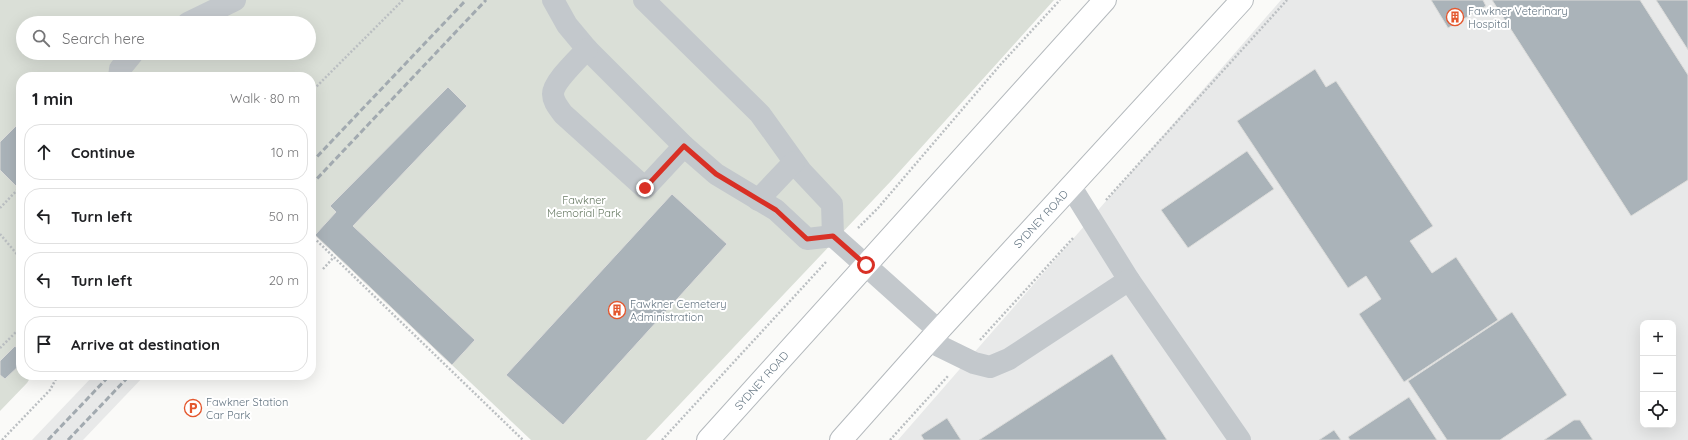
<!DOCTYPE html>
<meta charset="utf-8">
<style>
:root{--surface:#fff;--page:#f6f6f6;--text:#202124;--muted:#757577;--line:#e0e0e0}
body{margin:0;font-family:Quicksand,sans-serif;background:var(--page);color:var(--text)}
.controls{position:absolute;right:12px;bottom:12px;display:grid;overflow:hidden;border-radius:8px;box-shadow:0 4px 16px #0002}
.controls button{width:36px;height:36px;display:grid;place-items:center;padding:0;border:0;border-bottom:1px solid var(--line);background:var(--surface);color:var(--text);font:20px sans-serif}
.stop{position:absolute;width:12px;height:12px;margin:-9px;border:3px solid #d93025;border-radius:50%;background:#fff}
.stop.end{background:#d93025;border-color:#fff;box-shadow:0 1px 4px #0008}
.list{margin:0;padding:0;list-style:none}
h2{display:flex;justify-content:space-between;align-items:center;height:52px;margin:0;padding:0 16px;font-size:17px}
h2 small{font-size:13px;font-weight:400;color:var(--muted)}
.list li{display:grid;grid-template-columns:26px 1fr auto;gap:12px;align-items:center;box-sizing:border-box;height:56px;margin:0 8px 8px;padding:0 8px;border:1px solid var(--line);border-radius:16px}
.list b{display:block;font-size:15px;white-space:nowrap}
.list em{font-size:13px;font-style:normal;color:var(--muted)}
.icon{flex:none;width:22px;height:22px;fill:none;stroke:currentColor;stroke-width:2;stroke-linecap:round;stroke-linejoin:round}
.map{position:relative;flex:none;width:1688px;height:440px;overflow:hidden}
.search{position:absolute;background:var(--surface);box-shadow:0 4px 16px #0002;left:16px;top:16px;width:300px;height:44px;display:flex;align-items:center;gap:10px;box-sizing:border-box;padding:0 14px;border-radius:22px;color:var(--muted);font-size:15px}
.panel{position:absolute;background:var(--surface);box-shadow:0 4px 16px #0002;left:16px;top:72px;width:300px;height:308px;border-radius:16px}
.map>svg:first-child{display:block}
</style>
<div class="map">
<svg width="1688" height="440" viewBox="0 0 1688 440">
<rect width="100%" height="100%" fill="#fafaf8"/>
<!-- built -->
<g fill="#e8e9e9" fill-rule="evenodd">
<path d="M 1281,0 L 1688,0 L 1688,440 L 898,440 ZM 1643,323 L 1673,323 L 1673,425 L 1643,425 Z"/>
<path d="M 94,375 L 145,375 L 83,440 L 32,440 Z"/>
</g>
<!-- green -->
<path fill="#dadfd7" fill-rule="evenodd" d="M 0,0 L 1054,0 L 891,181 L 646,440 L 531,440 L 311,231 L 311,77 L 21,77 L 21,375 L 32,375 L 27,383 L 0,411 ZM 23,23 L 309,23 L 309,53 L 23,53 Z"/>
<!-- building -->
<g fill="#aab3b9" stroke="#dcdcda">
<path d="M 1431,0 L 1483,0 L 1486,6 L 1448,28 Z"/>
<path d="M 1492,0 L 1640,0 L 1688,75 L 1688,180 L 1631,216 Z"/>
<path d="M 1656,0 L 1688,0 L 1688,50 Z"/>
<path d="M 1315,69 L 1326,87 L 1336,81 L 1433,226 L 1410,241 L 1432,273 L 1456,257 L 1498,320 L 1404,382 L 1359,314 L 1381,299 L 1366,276 L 1348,288 L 1237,121 Z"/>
<path d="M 448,87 L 467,106 L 353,226 L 475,340 L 452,365 L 315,235 L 336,212 L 330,206 Z"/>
<path d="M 21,121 L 21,184 L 17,187 L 0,170 L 0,142 Z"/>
<path d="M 1247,151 L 1274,189 L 1188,248 L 1161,210 Z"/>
<path d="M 672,194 L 727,244 L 563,425 L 506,375 Z"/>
<path d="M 1512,312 L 1567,395 L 1500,440 L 1447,440 L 1408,381 Z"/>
<path d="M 15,346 L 21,353 L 21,364 L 5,379 L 0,375 L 0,361 Z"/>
<path d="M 1112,354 L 1167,440 L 979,440 Z"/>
<path d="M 1409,397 L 1437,440 L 1350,440 L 1348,437 Z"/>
<path d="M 947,418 L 961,440 L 924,440 L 921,435 Z"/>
<path d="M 1574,420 L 1580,420 L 1593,440 L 1544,440 Z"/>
<path d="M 1334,430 L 1341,440 L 1319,440 Z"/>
</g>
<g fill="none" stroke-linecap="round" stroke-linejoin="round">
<!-- highway casing -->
<g stroke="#b4b9bd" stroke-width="24">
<g id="highway">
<path id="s1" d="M 708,440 L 1105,0"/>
<path id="s2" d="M 841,440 L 929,341 L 1242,0"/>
</g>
</g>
<!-- path -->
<g stroke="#bbbfc2" stroke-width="2.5" stroke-dasharray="2 2" stroke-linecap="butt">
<path d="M 311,92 L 403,0"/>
<path d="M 1106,200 L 1287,0"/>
<path d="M 0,208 L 21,186"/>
<path d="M 858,228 L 878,208 L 1001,64 L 1060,0"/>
<path d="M 0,234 L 21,259"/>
<path d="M 311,235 L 523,440"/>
<path d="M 323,269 L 334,257"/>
<path d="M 980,340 L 1074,237"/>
<path d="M 0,348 L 21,327"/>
<path d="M 2,440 L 50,390 L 58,375"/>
<path d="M 662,440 L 826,262"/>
<path d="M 890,440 L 948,376"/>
</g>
<!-- minor -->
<g stroke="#c3c8cc" stroke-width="22">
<path d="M 553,0 L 567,25 L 587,49 L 684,146 L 716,174 L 776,210 L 807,239 L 833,236"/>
<path d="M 644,0 L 760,114 L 801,171 L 832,204 L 833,236 L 939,331"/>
<path d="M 188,23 L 235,0"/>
<path d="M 587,49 C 578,59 553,82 553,94 C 553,102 559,108 563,114 L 645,188 L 684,146"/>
<path d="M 119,77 L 120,69 L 133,53"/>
<path d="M 1071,187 L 1129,280 L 1240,440"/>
<path d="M 758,200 L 794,162"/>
<path d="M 929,341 L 974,363 L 990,367 L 1009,359 L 1129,280"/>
</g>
<!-- highway -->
<use href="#highway" stroke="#fff" stroke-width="22"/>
<!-- rail -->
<g stroke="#a2aab0" stroke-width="3" stroke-dasharray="6 3" stroke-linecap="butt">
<path d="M 311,163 L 466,0"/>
<path d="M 311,185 L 486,0"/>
<path d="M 48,440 L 110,375"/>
<path d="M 68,440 L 130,375"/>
</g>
</g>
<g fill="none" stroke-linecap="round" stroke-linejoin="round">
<!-- route -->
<path stroke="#d93025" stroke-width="5" d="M 645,188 L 684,146 L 716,174 L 776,210 L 807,239 L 833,236 L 866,265"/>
</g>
<!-- icons -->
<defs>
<g id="building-ring" transform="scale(0.9)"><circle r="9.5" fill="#fff" stroke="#e4572e" stroke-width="1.5"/><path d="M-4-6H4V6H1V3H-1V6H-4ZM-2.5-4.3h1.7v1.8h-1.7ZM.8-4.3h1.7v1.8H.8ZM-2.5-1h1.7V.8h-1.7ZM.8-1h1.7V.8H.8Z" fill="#e4572e"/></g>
<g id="parking-ring" transform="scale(0.9)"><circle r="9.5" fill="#fff" stroke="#e4572e" stroke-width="1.5"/><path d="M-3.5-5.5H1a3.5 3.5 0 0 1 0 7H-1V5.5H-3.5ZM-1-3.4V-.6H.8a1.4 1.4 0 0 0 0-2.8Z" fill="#e4572e"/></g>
</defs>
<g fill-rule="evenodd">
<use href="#building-ring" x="1455" y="17"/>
<use href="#building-ring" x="617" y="310"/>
<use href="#parking-ring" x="193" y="408"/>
</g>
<g text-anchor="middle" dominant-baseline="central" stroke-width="4" stroke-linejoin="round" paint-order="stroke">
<!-- poi labels -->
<g font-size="11" fill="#657683" stroke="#fff" text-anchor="start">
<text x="1468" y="11">Fawkner Veterinary<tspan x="1468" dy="13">Hospital</tspan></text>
<text x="630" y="304">Fawkner Cemetery<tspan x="630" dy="13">Administration</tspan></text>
<text x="206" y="402">Fawkner Station<tspan x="206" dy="13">Car Park</tspan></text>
</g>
<!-- park labels -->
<g font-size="11" fill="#687a64" stroke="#fff">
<text x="584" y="200">Fawkner<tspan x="584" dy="13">Memorial Park</tspan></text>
</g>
<!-- street labels -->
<g font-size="11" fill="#657683" stroke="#fff">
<text stroke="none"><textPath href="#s2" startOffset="298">SYDNEY ROAD</textPath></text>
<text stroke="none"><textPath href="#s1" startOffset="80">SYDNEY ROAD</textPath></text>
</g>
</g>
</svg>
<div class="controls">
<button>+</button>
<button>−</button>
<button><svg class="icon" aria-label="locate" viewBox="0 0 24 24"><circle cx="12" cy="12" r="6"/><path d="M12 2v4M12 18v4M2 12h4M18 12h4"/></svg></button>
</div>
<div class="stop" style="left:866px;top:265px"></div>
<div class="stop end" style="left:645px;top:188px"></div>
<div class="search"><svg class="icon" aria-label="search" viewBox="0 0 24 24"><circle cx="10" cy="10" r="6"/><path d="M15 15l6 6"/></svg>Search here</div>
<section class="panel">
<h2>1 min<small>Walk · 80 m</small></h2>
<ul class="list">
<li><svg class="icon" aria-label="ahead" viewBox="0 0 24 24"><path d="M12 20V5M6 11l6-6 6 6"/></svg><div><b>Continue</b></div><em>10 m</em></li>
<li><svg class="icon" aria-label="left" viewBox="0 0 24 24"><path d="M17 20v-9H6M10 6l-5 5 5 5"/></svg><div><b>Turn left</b></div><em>50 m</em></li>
<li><svg class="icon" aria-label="left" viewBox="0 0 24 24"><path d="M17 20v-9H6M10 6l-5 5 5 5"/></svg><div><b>Turn left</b></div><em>20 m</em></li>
<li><svg class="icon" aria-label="arrive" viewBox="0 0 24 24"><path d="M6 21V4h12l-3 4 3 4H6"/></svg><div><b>Arrive at destination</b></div></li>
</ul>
</section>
</div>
